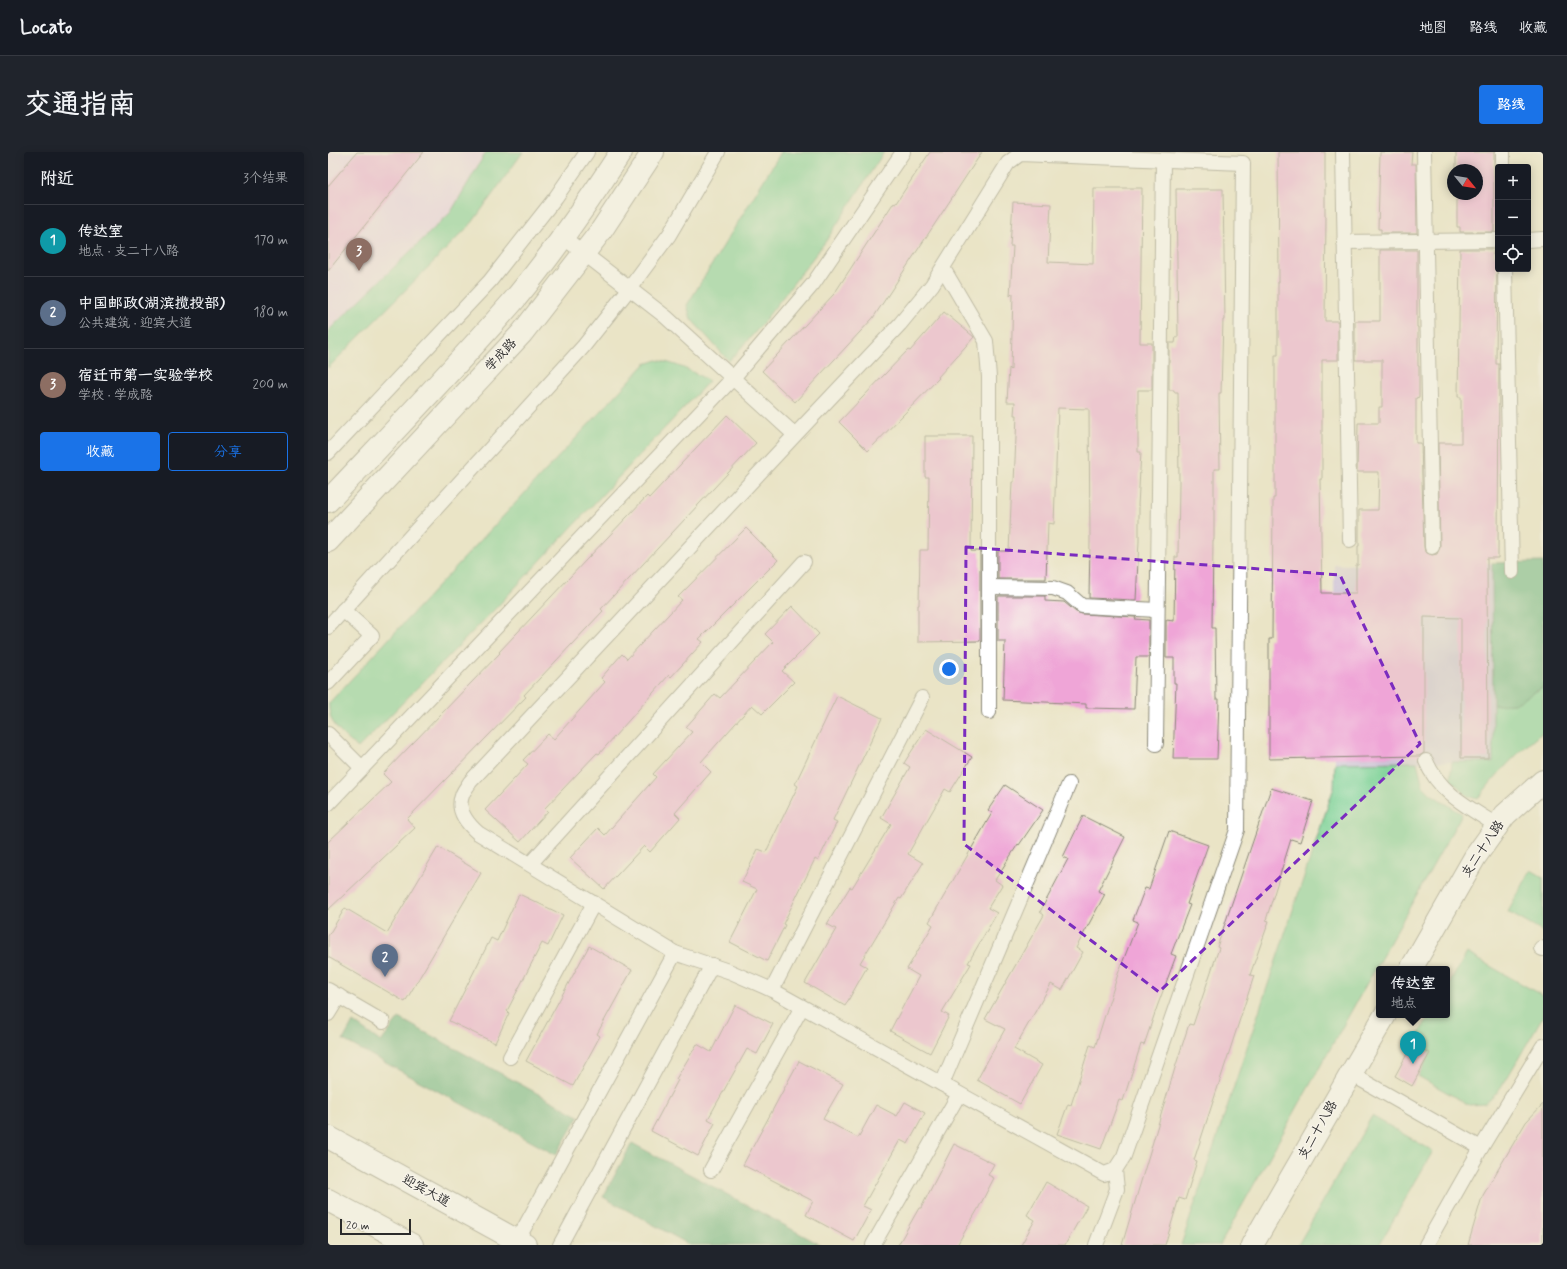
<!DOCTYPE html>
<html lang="zh">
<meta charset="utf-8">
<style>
:root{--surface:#171b24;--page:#20242c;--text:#f1f3f6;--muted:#9ea1a6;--line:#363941;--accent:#1a73e8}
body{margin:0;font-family:Mynerve,"LXGW WenKai TC",sans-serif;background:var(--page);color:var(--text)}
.controls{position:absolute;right:12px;top:12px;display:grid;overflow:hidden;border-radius:4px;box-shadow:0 2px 10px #0003}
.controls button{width:36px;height:36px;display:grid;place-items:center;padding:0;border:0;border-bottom:1px solid var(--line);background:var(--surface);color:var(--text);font:20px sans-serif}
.compass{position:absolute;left:1119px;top:12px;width:36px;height:36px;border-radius:50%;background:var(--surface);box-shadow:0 2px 10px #0003;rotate:120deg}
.scale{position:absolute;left:12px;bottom:10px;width:71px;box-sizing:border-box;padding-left:4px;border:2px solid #2b2b2b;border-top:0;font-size:11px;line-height:14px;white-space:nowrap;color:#2b2b2b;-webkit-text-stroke:3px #f7f3e8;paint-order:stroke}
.you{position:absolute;left:621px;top:517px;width:14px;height:14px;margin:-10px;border:3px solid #fff;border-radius:50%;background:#1a73e8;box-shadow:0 0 0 6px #1a73e833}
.badge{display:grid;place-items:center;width:26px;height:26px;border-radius:50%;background:var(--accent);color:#fff;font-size:13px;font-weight:700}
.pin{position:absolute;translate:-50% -33px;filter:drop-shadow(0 1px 2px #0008)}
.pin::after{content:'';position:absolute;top:21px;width:14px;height:12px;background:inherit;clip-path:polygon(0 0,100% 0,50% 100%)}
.popup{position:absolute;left:1048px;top:814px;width:74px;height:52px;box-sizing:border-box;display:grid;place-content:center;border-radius:4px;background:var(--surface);filter:drop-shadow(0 1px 3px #0005);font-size:13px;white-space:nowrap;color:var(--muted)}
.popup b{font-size:15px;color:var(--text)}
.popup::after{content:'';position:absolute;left:50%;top:100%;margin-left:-8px;border:8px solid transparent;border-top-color:var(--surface)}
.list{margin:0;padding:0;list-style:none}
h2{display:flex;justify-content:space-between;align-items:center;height:52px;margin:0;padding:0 16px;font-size:17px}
h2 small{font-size:13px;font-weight:400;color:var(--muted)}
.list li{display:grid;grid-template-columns:26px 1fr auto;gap:12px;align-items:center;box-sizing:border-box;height:72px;padding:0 16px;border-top:1px solid var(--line)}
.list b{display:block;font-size:15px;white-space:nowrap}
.list p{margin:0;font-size:13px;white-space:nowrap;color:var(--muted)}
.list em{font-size:13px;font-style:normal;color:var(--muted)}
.actions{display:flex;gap:8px;padding:12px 16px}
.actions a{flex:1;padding:9px 0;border:1px solid var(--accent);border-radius:4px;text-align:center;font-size:14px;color:var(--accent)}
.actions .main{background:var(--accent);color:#fff}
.icon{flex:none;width:22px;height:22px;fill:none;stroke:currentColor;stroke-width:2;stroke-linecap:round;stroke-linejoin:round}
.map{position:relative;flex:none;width:1215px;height:1093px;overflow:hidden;border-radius:4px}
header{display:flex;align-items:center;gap:24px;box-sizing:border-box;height:56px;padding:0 20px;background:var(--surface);border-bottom:1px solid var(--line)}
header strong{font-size:19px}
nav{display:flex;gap:22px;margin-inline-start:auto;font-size:14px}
.intro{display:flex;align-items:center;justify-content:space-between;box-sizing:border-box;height:96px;padding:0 24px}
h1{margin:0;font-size:28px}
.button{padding:10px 18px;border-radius:4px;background:var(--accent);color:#fff;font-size:14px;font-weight:700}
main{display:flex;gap:24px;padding:0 24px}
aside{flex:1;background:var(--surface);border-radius:4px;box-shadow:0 2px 10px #0003}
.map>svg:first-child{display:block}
</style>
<header>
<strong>Locato</strong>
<nav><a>地图</a><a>路线</a><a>收藏</a></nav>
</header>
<div class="intro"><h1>交通指南</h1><a class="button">路线</a></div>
<main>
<aside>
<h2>附近<small>3个结果</small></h2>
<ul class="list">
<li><span class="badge" style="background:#0f9aa8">1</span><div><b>传达室</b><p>地点 · 支二十八路</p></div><em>170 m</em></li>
<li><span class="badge" style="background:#5c6f8a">2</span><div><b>中国邮政(湖滨揽投部)</b><p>公共建筑 · 迎宾大道</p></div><em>180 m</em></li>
<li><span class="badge" style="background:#8d6e63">3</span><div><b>宿迁市第一实验学校</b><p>学校 · 学成路</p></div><em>200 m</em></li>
</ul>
<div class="actions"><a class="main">收藏</a><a>分享</a></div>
</aside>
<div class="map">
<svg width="1215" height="1093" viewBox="0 0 1215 1093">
<rect width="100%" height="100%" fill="#f7f3e8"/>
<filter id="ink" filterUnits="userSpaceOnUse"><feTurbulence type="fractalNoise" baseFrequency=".025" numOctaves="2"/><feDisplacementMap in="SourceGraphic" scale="8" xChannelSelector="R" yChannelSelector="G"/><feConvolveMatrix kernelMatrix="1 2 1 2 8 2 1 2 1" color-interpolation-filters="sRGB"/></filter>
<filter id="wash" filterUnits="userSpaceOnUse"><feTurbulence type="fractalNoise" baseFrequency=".012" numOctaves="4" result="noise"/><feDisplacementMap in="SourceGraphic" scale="16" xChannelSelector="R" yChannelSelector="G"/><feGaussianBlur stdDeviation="0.9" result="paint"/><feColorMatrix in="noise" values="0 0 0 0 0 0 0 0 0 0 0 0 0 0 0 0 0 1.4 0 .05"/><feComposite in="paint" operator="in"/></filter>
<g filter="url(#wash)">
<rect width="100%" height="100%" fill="#eae4c6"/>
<!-- built -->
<path fill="#ecd1ea" d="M 0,0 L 158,0 L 123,60 L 0,179 Z"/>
<!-- industrial -->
<path fill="#cbbfd5" d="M 1164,411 L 1165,610 L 1007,611 L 1006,413 Z"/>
<!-- green -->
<g fill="#79d195" stroke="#527e60">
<path d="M 158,0 L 195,0 L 144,71 L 0,216 L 0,179 L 123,60 Z"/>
<path d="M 453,0 L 556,0 L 498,89 L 430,177 L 401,209 L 363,167 L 359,153 Z"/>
<path d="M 329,208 C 349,212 364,219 381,229 L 168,456 L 30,596 C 15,583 0,573 1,551 L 317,212 Z"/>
<path d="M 1215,535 L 1215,580 C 1191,599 1168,622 1150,647 L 1140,644 L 1122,627 L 1124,610 L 1165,610 L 1165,553 L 1187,552 Z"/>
<path d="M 1089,610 L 1095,634 L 1103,642 L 1134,662 L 892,1093 L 853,1093 L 1006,635 L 1007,611 Z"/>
<path d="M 1203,718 L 1215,725 L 1215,780 L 1180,760 Z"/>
<path d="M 1139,801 L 1215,844 L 1215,864 L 1178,928 L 1167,943 L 1157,952 L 1141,953 L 1090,924 L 1102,901 L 1085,891 L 1102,863 L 1119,863 L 1119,835 Z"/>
<path d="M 1044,964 L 1105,999 L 1051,1093 L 970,1093 Z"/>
</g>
<!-- forest -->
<g fill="#62b37e" stroke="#466f54">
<path d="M 1215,410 L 1215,535 L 1187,552 L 1165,553 L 1164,411 Z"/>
<path d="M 71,866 L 251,964 L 228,1003 L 15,888 L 25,870 L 53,890 Z"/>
<path d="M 304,991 L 493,1093 L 362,1093 L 275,1045 Z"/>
</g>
<g id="blocks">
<!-- building -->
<g fill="#efa5d7">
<path d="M 29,0 L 96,0 L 0,119 L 0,34 Z"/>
<path d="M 602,0 L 654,0 L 545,166 L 467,250 L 434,219 L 506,142 L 566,50 L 568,51 Z"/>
<path d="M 950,0 L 997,0 L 997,64 L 998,64 L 997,169 L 1010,169 L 1010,208 L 994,208 L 994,327 L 992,327 L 994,441 L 1028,441 L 1028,413 L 1030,413 L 1030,394 L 1031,394 L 1031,358 L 1050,358 L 1051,320 L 1029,320 L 1030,271 L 1051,271 L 1051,255 L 1054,255 L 1054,208 L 1027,208 L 1027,169 L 1052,169 L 1052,98 L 1089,98 L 1089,175 L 1090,175 L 1090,214 L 1091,214 L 1091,245 L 1088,246 L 1088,291 L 1093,291 L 1096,395 L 1097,400 L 1104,403 L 1109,402 L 1112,395 L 1110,291 L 1133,291 L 1133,245 L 1130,245 L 1132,97 L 1166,97 L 1165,103 L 1169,103 L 1168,212 L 1171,212 L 1170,406 L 1159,406 L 1160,606 L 1133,606 L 1133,466 L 1096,465 L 1096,601 L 1091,604 L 941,607 L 941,487 L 944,487 L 945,346 L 947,346 L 947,203 L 950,203 L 950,130 L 951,130 Z"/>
<path d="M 1052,0 L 1084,0 L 1083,12 L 1088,12 L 1089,81 L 1053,81 L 1053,77 L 1050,77 Z"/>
<path d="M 1128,0 L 1166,0 L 1166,80 L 1132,80 L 1132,75 L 1129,75 L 1129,42 L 1149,42 L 1149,18 L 1128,18 Z"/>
<path d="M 766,36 L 814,36 L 812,191 L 824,191 L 824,238 L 810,238 L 810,300 L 813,300 L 810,354 L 811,354 L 811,389 L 808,448 L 761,446 L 762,389 L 761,257 L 730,256 L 726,372 L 720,371 L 718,427 L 670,427 L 670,399 L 681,399 L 684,330 L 686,330 L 689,263 L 686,263 L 687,250 L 679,250 L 681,216 L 683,218 L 685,141 L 682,144 L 685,94 L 682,94 L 685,50 L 723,52 L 720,110 L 765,112 Z"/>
<path d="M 848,37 L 895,37 L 897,168 L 895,168 L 893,241 L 891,241 L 892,317 L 886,317 L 886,388 L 885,388 L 884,476 L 887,476 L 888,547 L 891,547 L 889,607 L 845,607 L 848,531 L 846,531 L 846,506 L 838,506 L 838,468 L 846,469 L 847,405 L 850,405 L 851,330 L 850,240 L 846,240 L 846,238 L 841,238 L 841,191 L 847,191 L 848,185 L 850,185 Z"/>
<path d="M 616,160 L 646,185 L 610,225 L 611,226 L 540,299 L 511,270 L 580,198 L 582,199 Z"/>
<path d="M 399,263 L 428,291 L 273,457 L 275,459 L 196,543 L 198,545 L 79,667 L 87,676 L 0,758 L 0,690 L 63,630 L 55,622 L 172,501 L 171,500 L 240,427 L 319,344 L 321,346 Z"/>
<path d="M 597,284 L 644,284 L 643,399 L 652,399 L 652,489 L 590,490 L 590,453 L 591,453 L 592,398 L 600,398 L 601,325 L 597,325 Z"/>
<path d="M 418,376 L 450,408 L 371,487 L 375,490 L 343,525 L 341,523 L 271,602 L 269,601 L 217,656 L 220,659 L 192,690 L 157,658 L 200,612 L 195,608 L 220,582 L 226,587 L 277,530 L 273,526 L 294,502 L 299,507 L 354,448 L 350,445 Z"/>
<path d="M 670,444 L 717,444 L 717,449 L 736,450 L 748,460 L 754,462 L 808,465 L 807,467 L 821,468 L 821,505 L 808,505 L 806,557 L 758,556 L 758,552 L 675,548 L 677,489 L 670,489 Z"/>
<path d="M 464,454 L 491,482 L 454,519 L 466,530 L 434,562 L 424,553 L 373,610 L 383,620 L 347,661 L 352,666 L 322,700 L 316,694 L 276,737 L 242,706 L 270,676 L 277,683 L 328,625 L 325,622 L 364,580 L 358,575 L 387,542 L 392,546 L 445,490 L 437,482 Z"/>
<path d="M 509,544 L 554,566 L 505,668 L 509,670 L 490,709 L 487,707 L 455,772 L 457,773 L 439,809 L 402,790 L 429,737 L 414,730 L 430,697 L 438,700 L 470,634 L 467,632 Z"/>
<path d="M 598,577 L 644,605 L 622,640 L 617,637 L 580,702 L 595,711 L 573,747 L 571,746 L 532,811 L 539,815 L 517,854 L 477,831 L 508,777 L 499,772 L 522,735 L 524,736 L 563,672 L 553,666 L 582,615 L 576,611 Z"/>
<path d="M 677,633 L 715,658 L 691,693 L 690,692 L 667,728 L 674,733 L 660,756 L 669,761 L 640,811 L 643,812 L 614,860 L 621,864 L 602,901 L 562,879 L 591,824 L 579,817 L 605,773 L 601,770 L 664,661 L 660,658 Z"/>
<path d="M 943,636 L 985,649 L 972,690 L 963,687 L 938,768 L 941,769 L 922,823 L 926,824 L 866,1008 L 869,1009 L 857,1048 L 851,1046 L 837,1093 L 794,1093 L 847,916 L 861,872 L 865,873 L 891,796 L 889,795 Z"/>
<path d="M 755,664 L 797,685 L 770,739 L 777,742 L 748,796 L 755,800 L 734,838 L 723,832 L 686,897 L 714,913 L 692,952 L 649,928 L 677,877 L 657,867 L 716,763 L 712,760 L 740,707 L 735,705 Z"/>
<path d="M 841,679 L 880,693 L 859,752 L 862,753 L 843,802 L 848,804 L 829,855 L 816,893 L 813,892 L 795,949 L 791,948 L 773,997 L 729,982 L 740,952 L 743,953 L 762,893 L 767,895 L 790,822 L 810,770 L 805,768 L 817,736 L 821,737 Z"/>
<path d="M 110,695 L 153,721 L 77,850 L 0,805 L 0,784 L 17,756 L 59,781 Z"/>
<path d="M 191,742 L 235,763 L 220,794 L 214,791 L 179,859 L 181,861 L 167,891 L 121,869 L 163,786 L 169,789 Z"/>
<path d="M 261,794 L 304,818 L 269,882 L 272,884 L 245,934 L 198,909 Z"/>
<path d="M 407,853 L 445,872 L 429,902 L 419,897 L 380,967 L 387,971 L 370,1004 L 323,979 L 350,928 L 348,927 L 369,892 L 383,900 Z"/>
<path d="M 1085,891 L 1102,901 L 1084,934 L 1067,924 Z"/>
<path d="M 471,909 L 515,932 L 495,967 L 530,986 L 548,953 L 569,964 L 577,950 L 597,961 L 580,992 L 572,988 L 535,1054 L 543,1058 L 526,1089 L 478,1063 L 485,1049 L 415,1013 Z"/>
<path d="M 1215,952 L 1215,1093 L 1140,1093 L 1154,1045 L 1198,970 Z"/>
<path d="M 626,992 L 666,1012 L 660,1023 L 666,1026 L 650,1057 L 629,1093 L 570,1093 L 591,1056 L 593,1056 Z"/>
<path d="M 718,1030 L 759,1054 L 737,1093 L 693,1093 L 707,1068 L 699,1063 Z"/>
</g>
</g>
</g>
<g filter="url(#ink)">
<use href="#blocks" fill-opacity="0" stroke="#8a8878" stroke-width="1"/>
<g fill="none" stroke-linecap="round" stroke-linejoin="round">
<!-- service casing -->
<g stroke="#8a8878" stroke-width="16">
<g id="service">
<path d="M 1015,0 L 1022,388"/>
<path d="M 1096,0 L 1104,395"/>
<path d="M 1175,0 L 1175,15"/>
<path d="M 235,85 L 338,165 L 467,283 L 142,630 C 140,634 135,639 134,644 C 128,659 140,672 150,681 L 347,801 L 403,820 L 444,838 L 776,1022 L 787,1018 L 796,1004 L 909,678 L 915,11 L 692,2 L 680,11 L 604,133 L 572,172 L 467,283"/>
<path d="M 1200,88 L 1215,87"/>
<path d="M 1016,90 L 1170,88"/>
<path d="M 615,116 L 658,189 L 661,225 L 661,560"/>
<path d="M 1177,117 L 1184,420"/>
<path d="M 0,301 L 162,129 L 228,45 L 259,0"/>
<path d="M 661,435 L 725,436 L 739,441 L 754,454 L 829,458"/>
<path d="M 0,475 L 255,195 L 301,137 L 341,83 L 390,0"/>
<path d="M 0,531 L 44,484 L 15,458"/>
<path d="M 0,582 L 34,616"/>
<path d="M 828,592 L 835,8"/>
<path d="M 1098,609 C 1111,641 1142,656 1170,674"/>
<path d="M 0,652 L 405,226 L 485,132 L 575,0"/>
<path d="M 202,712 L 476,410"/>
<path d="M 1213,796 L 1215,797"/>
<path d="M 0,838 L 55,870"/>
<path d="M 444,838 L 594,546"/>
<path d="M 0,862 L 11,844"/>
<path d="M 182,905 L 266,751"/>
<path d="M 1023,922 L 1153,996"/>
<path d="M 614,932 L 741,632"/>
<path d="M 383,1018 L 474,855"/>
<path d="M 189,1089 L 347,801"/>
<path d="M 232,1093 L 384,813"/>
<path d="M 545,1093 L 631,942"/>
<path d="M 768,1093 L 789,1037 L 787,1018"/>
<path d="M 1098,1093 L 1153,996 L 1215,894"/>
</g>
</g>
<!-- tertiary casing -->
<g stroke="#8a8878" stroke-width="24">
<g id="tertiary">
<path d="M 1083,817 L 1147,705 L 1177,663 L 1215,629"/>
<path d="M 924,1093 L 1057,863"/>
</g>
</g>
<!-- secondary casing -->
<g stroke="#8a8878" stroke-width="24">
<g id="secondary">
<path d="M 0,349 C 63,282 127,216 187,147 C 226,100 260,51 293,0"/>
<path d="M 0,389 L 194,181 L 273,79 L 325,0"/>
</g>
</g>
<!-- trunk casing -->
<g stroke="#8a8878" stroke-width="24">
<g id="trunk">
<path d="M 0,985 L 197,1093"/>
<path d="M 0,1048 L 84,1093"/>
</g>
</g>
<!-- service -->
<use href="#service" stroke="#fff" stroke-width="14"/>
<!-- tertiary -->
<use href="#tertiary" stroke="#fff" stroke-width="22"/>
<!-- secondary -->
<use href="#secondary" stroke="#fff" stroke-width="22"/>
<!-- trunk -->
<use href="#trunk" stroke="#fff" stroke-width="22"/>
</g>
</g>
<!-- marked area -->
<path d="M0 0H1215V1093H0ZM 638,395 L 1012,423 L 1092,592 L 831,840 L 636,692 Z" fill="#eae4c6" fill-opacity=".55" fill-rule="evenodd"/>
<path fill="none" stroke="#7b2cbf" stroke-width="3" stroke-dasharray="8 5" stroke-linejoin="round" d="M 638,395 L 1012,423 L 1092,592 L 831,840 L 636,692 Z"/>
<g text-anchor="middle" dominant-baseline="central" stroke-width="3" stroke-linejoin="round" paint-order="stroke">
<!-- street labels -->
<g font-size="13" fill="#2b2b2b" stroke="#f7f3e8">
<text transform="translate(173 203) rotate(-47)">学成路</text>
<text transform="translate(1155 697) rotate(-56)">支二十八路</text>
<text transform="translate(990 978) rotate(-60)">支二十八路</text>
<text transform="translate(98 1039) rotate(29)">迎宾大道</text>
</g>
</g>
</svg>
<div class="controls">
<button>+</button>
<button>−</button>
<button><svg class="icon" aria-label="locate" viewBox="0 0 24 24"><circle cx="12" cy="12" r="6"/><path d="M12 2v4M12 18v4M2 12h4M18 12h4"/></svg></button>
</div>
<svg class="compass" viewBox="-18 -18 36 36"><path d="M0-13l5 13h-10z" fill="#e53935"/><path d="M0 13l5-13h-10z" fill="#9ea1a6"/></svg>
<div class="scale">20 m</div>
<div class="you"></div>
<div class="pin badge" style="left:1085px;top:912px;background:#0f9aa8">1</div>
<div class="popup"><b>传达室</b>地点</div>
<div class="pin badge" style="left:57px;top:825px;background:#5c6f8a">2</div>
<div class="pin badge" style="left:31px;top:119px;background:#8d6e63">3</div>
</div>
</main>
